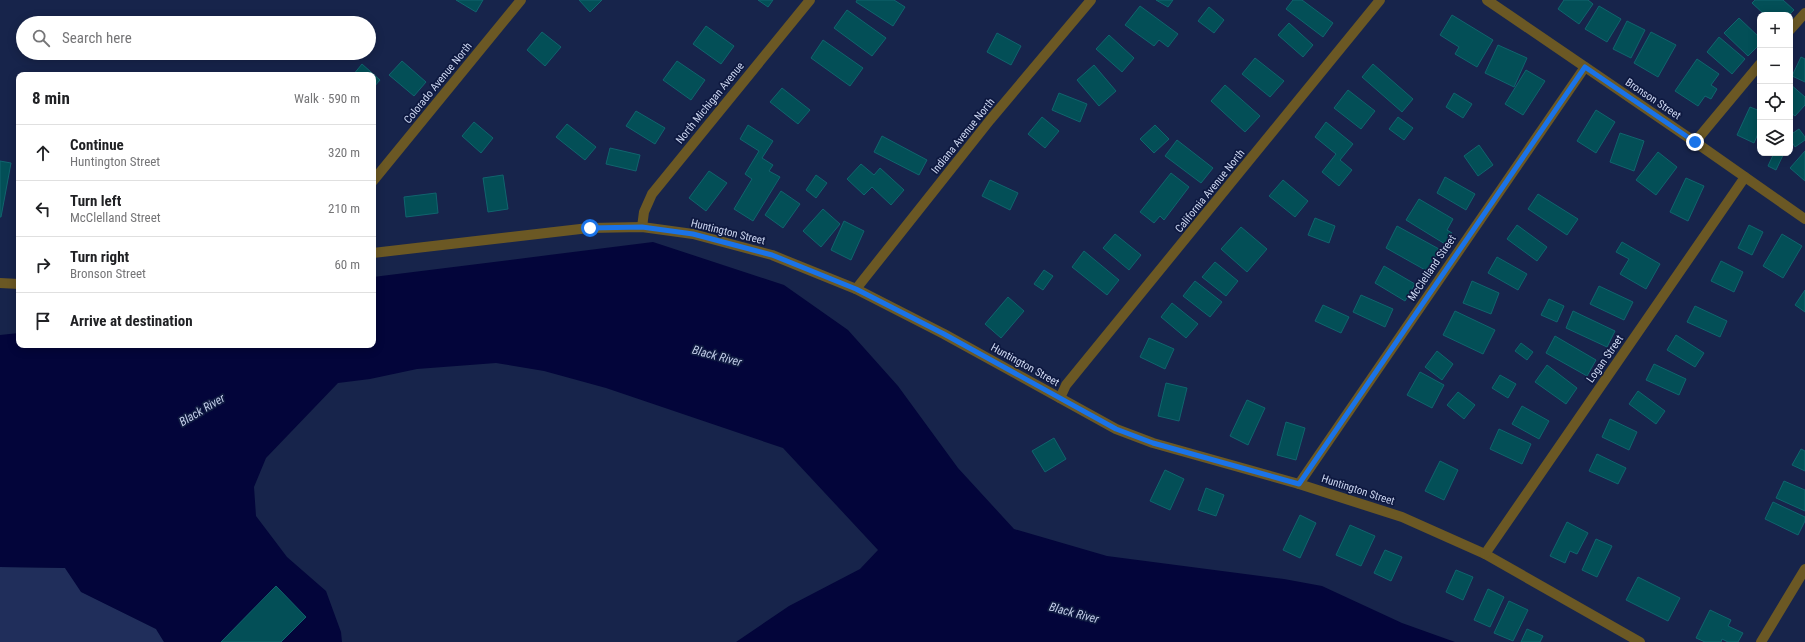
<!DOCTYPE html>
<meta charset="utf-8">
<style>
:root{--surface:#fff;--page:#f6f6f6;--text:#202124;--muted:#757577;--line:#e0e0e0}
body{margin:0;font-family:"Roboto Condensed",sans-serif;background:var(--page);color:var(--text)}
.controls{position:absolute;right:12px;top:12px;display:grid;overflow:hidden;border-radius:8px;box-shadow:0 2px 10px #0003}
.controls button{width:36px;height:36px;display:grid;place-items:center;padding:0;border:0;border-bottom:1px solid var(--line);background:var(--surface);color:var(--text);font:20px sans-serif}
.stop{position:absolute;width:12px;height:12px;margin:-9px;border:3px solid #1a73e8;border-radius:50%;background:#fff}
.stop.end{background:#1a73e8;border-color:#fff;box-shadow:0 1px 4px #0008}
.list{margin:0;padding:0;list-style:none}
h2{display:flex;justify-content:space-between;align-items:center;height:52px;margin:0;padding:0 16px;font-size:17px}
h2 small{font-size:13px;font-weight:400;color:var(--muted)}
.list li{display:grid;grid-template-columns:26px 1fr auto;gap:12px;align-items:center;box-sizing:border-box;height:56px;padding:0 16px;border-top:1px solid var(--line)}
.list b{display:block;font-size:15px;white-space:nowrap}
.list p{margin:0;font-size:13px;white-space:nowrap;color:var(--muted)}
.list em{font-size:13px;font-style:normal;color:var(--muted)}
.icon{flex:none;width:22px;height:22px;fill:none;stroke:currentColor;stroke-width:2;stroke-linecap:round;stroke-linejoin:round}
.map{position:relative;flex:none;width:1805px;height:642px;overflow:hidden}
.search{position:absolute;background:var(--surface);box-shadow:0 2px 10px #0003;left:16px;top:16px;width:360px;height:44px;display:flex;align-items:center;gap:10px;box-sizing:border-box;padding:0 14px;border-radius:22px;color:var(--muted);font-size:15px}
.panel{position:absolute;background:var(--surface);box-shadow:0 2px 10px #0003;left:16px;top:72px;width:360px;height:276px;border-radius:8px}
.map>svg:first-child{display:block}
</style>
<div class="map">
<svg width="1805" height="642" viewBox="0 0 1805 642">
<rect width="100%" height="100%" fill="#17244b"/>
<!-- built -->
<path fill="#202e5b" d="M 0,567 L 65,568 L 82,592 L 156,629 L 164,642 L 0,642 Z"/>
<!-- water -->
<path fill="#03053a" d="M 653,242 L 784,285 L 848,330 L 898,386 L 958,468 L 1014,529 L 1107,556 L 1284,579 L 1322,586 L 1402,623 L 1455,642 L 736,642 L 789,606 L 860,569 L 878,550 L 783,448 L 606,388 L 544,371 L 496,363 L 417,369 L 370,379 L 338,383 L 266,458 L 254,487 L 256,516 L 287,557 L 326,591 L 341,632 L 342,642 L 164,642 L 156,629 L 81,592 L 65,568 L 0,567 L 0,335 L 19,333 L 19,345 L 373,345 L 373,277 Z"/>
<!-- building -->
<g fill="#034f57" stroke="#11646e">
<path d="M 456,0 L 483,0 L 476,12 Z"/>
<path d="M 579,0 L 602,0 L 590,12 Z"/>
<path d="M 758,0 L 773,0 L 768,7 Z"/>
<path d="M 857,0 L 894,0 L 905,7 L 893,26 L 856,2 Z"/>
<path d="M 1156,0 L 1173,0 L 1168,7 Z"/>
<path d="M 1293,0 L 1302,0 L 1333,23 L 1323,37 L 1286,9 Z"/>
<path d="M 1564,0 L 1588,0 L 1593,4 L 1579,24 L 1558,9 Z"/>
<path d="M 1755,0 L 1783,0 L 1794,10 L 1789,15 L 1765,15 L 1752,3 Z"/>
<path d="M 1140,6 L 1178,34 L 1168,47 L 1159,40 L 1154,46 L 1125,25 Z"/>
<path d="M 1599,6 L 1621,19 L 1607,42 L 1585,29 Z"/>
<path d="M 1209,7 L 1224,20 L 1214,33 L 1198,21 Z"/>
<path d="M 847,10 L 886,38 L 872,56 L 834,28 Z"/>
<path d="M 1452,15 L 1493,40 L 1477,67 L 1455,54 L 1459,47 L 1440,35 Z"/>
<path d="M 1739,18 L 1760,38 L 1760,44 L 1748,56 L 1724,33 Z"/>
<path d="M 1627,21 L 1645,30 L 1631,58 L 1613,49 Z"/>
<path d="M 1289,23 L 1313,45 L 1303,57 L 1278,35 Z"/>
<path d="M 706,26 L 734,46 L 721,64 L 693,44 Z"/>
<path d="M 542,32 L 561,47 L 545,66 L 527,50 Z"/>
<path d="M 1651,32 L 1676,45 L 1658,77 L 1634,63 Z"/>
<path d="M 997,33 L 1021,46 L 1011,65 L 987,52 Z"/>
<path d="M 1109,35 L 1134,58 L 1122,72 L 1096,49 Z"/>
<path d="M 1719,37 L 1745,59 L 1732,74 L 1707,52 Z"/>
<path d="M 823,40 L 863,68 L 850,86 L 811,58 Z"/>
<path d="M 1498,45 L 1527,58 L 1514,87 L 1485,73 Z"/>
<path d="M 1801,57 L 1805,59 L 1805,82 L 1792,76 Z"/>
<path d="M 1255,58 L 1284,81 L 1270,97 L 1242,74 Z"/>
<path d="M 1697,59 L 1719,74 L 1711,85 L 1717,89 L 1711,99 L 1705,96 L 1698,106 L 1675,91 Z"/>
<path d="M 402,61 L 426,82 L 414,96 L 389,75 Z"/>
<path d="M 677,61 L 705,80 L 691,100 L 663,80 Z"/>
<path d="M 362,64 L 380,80 L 373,88 L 373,75 L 353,75 Z"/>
<path d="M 1373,64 L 1413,99 L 1402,112 L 1362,77 Z"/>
<path d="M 1094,65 L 1116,91 L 1099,106 L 1077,80 Z"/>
<path d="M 1526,70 L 1545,81 L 1523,115 L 1505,104 Z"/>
<path d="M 1790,84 L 1805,97 L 1805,105 L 1795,116 L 1790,112 Z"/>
<path d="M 1225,85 L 1260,116 L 1245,132 L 1211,101 Z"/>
<path d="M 782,88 L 810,110 L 798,124 L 770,102 Z"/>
<path d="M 1348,90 L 1375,111 L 1361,129 L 1334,108 Z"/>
<path d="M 1059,93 L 1087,104 L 1080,122 L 1052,110 Z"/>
<path d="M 1454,93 L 1472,104 L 1463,118 L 1446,107 Z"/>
<path d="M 1750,107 L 1760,111 L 1760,129 L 1754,143 L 1737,135 Z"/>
<path d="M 1596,110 L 1615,122 L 1596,153 L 1577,141 Z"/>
<path d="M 636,111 L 665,128 L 655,144 L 626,126 Z"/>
<path d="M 1042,117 L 1059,131 L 1045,148 L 1028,134 Z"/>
<path d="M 1398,117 L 1413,128 L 1404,140 L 1389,129 Z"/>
<path d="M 474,122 L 493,138 L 481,153 L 462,136 Z"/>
<path d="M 1326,122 L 1353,144 L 1340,160 L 1352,170 L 1339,186 L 1322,172 L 1336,154 L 1315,137 Z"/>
<path d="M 567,124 L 596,147 L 585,160 L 556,137 Z"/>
<path d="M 748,125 L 773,141 L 762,158 L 773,165 L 769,171 L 780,177 L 753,221 L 734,209 L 752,179 L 745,174 L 759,151 L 740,139 Z"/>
<path d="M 1155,125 L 1169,139 L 1154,153 L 1140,139 Z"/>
<path d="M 1799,129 L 1805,137 L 1805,140 L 1795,147 L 1790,139 L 1790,135 Z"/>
<path d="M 1620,133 L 1644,141 L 1634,171 L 1610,162 Z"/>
<path d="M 882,136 L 927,160 L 919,175 L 874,152 Z"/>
<path d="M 1177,140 L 1213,168 L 1201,183 L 1165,156 Z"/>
<path d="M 1479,145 L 1493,165 L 1478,176 L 1464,156 Z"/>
<path d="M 610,148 L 640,155 L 636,171 L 606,164 Z"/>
<path d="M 1805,151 L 1805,181 L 1790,168 Z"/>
<path d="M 1658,152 L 1677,167 L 1656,195 L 1636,180 Z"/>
<path d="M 1774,153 L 1784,153 L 1776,170 L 1768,166 Z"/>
<path d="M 0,161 L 11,163 L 1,217 L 0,217 Z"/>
<path d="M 861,164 L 874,175 L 880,168 L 904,190 L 891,205 L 872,187 L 864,195 L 847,179 Z"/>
<path d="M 709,171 L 727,183 L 706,211 L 689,198 Z"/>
<path d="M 1171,173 L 1189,187 L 1164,220 L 1160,216 L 1154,223 L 1140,212 Z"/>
<path d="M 503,175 L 508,209 L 488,212 L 483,178 Z"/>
<path d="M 816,175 L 827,183 L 816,198 L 806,190 Z"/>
<path d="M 1445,177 L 1475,194 L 1466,210 L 1437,193 Z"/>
<path d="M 1686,178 L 1704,186 L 1688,221 L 1670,212 Z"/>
<path d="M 990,180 L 1018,193 L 1010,210 L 982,196 Z"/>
<path d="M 1283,180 L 1308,201 L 1295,217 L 1269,196 Z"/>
<path d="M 781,191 L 800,204 L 783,228 L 765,215 Z"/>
<path d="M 436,193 L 438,213 L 406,217 L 404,197 Z"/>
<path d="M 1538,194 L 1578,219 L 1567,235 L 1528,209 Z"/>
<path d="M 1419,199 L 1453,219 L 1447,230 L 1452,233 L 1445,244 L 1406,220 Z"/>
<path d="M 823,209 L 840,224 L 821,247 L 803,231 Z"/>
<path d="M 1315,218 L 1335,226 L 1329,243 L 1308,235 Z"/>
<path d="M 844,221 L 864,231 L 851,260 L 831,250 Z"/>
<path d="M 1517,225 L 1547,247 L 1537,261 L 1507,239 Z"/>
<path d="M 1749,225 L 1763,232 L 1752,255 L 1738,248 Z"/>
<path d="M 1397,226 L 1439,249 L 1427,271 L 1386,248 Z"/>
<path d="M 1241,227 L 1267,249 L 1247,272 L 1221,249 Z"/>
<path d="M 1115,234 L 1141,255 L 1129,270 L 1103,248 Z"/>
<path d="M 1782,234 L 1802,246 L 1783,278 L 1763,266 Z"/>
<path d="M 1622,242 L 1660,264 L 1646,289 L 1620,274 L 1629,259 L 1616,252 Z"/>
<path d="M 1084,251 L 1119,280 L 1107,295 L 1072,267 Z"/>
<path d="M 1497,257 L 1527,274 L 1518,290 L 1488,273 Z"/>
<path d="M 1721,261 L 1743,272 L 1734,292 L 1711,281 Z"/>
<path d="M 1215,262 L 1238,281 L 1226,296 L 1202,277 Z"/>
<path d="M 1384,266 L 1415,284 L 1405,301 L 1375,283 Z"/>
<path d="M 1044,270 L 1053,276 L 1043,290 L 1034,284 Z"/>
<path d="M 1195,281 L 1222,302 L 1210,317 L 1183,296 Z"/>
<path d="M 1472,281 L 1499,293 L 1491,314 L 1463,303 Z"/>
<path d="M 1599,286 L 1633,302 L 1624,320 L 1590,304 Z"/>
<path d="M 1805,290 L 1805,312 L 1795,305 Z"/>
<path d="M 1361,295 L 1393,309 L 1385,327 L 1353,312 Z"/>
<path d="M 1008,297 L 1024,311 L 1001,338 L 985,324 Z"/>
<path d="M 1549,299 L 1564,306 L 1557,322 L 1541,315 Z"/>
<path d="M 1172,303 L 1198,324 L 1186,338 L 1161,317 Z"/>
<path d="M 1323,305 L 1349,317 L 1341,333 L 1315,321 Z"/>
<path d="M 1695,306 L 1727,321 L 1720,337 L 1687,322 Z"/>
<path d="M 1455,311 L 1495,330 L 1483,354 L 1443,335 Z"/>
<path d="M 1573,311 L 1615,331 L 1607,347 L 1566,328 Z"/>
<path d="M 1676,335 L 1704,353 L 1695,367 L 1667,350 Z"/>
<path d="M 1555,336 L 1596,360 L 1587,376 L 1546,353 Z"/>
<path d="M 1149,338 L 1174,349 L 1165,369 L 1140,357 Z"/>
<path d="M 1521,343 L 1533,352 L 1527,360 L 1515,351 Z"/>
<path d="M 1437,351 L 1453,364 L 1442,380 L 1425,367 Z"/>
<path d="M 1654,364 L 1686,379 L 1679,395 L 1646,380 Z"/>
<path d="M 1547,365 L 1577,388 L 1566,404 L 1535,382 Z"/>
<path d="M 1420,372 L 1444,385 L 1432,408 L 1407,395 Z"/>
<path d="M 1500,375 L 1516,384 L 1508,398 L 1492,388 Z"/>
<path d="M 1166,383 L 1187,388 L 1179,421 L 1158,416 Z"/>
<path d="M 1638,391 L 1665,411 L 1656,424 L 1629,404 Z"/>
<path d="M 1458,392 L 1475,405 L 1464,419 L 1447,405 Z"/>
<path d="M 1247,400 L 1265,408 L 1248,445 L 1230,436 Z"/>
<path d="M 1522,406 L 1549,421 L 1539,439 L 1512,424 Z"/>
<path d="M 1610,419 L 1637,432 L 1629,450 L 1602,437 Z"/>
<path d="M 1286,422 L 1305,428 L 1296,460 L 1277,455 Z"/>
<path d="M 1499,429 L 1531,444 L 1522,464 L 1490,449 Z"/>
<path d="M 1054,438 L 1066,459 L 1045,472 L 1032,451 Z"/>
<path d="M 1801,449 L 1805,451 L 1805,471 L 1792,465 Z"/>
<path d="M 1597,454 L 1626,468 L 1618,484 L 1589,471 Z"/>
<path d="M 1440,461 L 1458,470 L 1444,500 L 1425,491 Z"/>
<path d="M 1165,470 L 1184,479 L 1170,510 L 1150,501 Z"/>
<path d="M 1784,481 L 1805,490 L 1805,511 L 1776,498 Z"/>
<path d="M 1206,488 L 1224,495 L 1216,516 L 1198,510 Z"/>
<path d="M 1773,502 L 1805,517 L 1805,521 L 1798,535 L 1765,519 Z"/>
<path d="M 1300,515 L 1316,523 L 1300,558 L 1283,550 Z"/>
<path d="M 1567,522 L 1588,533 L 1577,554 L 1570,551 L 1565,563 L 1550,556 Z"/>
<path d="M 1350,525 L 1375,536 L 1361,566 L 1336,555 Z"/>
<path d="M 1596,539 L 1612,546 L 1597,577 L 1582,570 Z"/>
<path d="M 1385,550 L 1402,557 L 1391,581 L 1374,573 Z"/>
<path d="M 1456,570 L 1473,577 L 1463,600 L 1446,592 Z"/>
<path d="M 1638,577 L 1680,598 L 1668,621 L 1626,600 Z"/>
<path d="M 276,586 L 306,617 L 281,642 L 221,642 Z"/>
<path d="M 1488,589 L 1504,597 L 1490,627 L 1474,620 Z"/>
<path d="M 1509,601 L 1528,610 L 1513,641 L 1494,633 Z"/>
<path d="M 1710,610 L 1731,620 L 1728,626 L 1743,633 L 1738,642 L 1728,642 L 1722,639 L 1721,642 L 1705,642 L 1696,638 Z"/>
<path d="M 1527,629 L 1543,636 L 1540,642 L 1521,642 Z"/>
</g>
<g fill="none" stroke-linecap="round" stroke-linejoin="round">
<!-- minor -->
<g stroke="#6b5824" stroke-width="10">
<path d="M 1487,0 L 1695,142 L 1805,219"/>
<path d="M 1790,30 L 1805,13"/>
<path d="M 1695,142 L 1760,64"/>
<path d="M 373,181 L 521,0"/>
<path d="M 642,227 L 644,212 L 652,194 L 810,0"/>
<path d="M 373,253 L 589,228 L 642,227 L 693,234 L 772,255 L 856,289 L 944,334 L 1116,429 L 1153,443 L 1299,484 L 1402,517 L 1485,554 L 1640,642"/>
<path d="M 0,283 L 19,284"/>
<path d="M 856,289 L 990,120 L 1091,0"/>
<path d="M 1060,398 L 1066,385 L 1380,0"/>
<path d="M 1299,484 L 1585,67"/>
<path d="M 1485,554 L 1745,177"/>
<path d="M 1761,642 L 1805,569"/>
</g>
</g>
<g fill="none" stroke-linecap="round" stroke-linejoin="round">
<!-- route -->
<path stroke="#1a73e8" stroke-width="5" d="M 590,228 L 642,227 L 693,234 L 772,255 L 856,289 L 944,334 L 1116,429 L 1153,443 L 1299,484 L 1585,67 L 1695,142"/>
</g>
<g text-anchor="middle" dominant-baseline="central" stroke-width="3.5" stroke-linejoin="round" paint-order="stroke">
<!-- street labels -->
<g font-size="11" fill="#ccd6f0" stroke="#0e1940">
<text transform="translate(438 83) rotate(-51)">Colorado Avenue North</text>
<text transform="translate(1653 99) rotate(34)">Bronson Street</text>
<text transform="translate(710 103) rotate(-51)">North Michigan Avenue</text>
<text transform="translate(963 136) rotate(-51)">Indiana Avenue North</text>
<text transform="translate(1210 191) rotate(-51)">California Avenue North</text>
<text transform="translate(728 232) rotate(14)">Huntington Street</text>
<text transform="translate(1432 268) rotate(-56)">McClelland Street</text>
<text transform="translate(1605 359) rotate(-55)">Logan Street</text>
<text transform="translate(1025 365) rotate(29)">Huntington Street</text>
<text transform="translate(1358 490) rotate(18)">Huntington Street</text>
</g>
<!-- water labels -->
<g font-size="12" font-style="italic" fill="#c2cde8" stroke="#0e1940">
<text transform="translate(717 356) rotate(15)">Black River</text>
<text transform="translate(202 410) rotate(-31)">Black River</text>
<text transform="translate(1074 613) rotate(15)">Black River</text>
</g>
</g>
</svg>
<div class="controls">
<button>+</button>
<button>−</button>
<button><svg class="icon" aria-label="locate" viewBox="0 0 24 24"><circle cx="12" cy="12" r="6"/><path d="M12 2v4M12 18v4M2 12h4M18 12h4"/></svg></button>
<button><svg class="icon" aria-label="layers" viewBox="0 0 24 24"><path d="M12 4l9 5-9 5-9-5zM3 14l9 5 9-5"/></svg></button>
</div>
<div class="stop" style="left:590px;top:228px"></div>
<div class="stop end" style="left:1695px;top:142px"></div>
<div class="search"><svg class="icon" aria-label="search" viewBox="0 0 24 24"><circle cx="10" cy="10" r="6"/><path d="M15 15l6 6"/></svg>Search here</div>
<section class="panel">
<h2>8 min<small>Walk · 590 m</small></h2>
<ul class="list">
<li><svg class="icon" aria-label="ahead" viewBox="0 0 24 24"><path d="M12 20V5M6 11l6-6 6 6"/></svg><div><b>Continue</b><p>Huntington Street</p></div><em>320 m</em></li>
<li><svg class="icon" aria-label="left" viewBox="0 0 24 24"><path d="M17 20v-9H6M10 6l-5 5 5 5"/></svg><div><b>Turn left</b><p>McClelland Street</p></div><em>210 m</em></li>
<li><svg class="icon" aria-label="right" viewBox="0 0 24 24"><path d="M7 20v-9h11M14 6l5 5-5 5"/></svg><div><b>Turn right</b><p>Bronson Street</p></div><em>60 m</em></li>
<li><svg class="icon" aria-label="arrive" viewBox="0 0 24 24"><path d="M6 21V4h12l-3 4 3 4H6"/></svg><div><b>Arrive at destination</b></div></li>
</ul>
</section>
</div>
